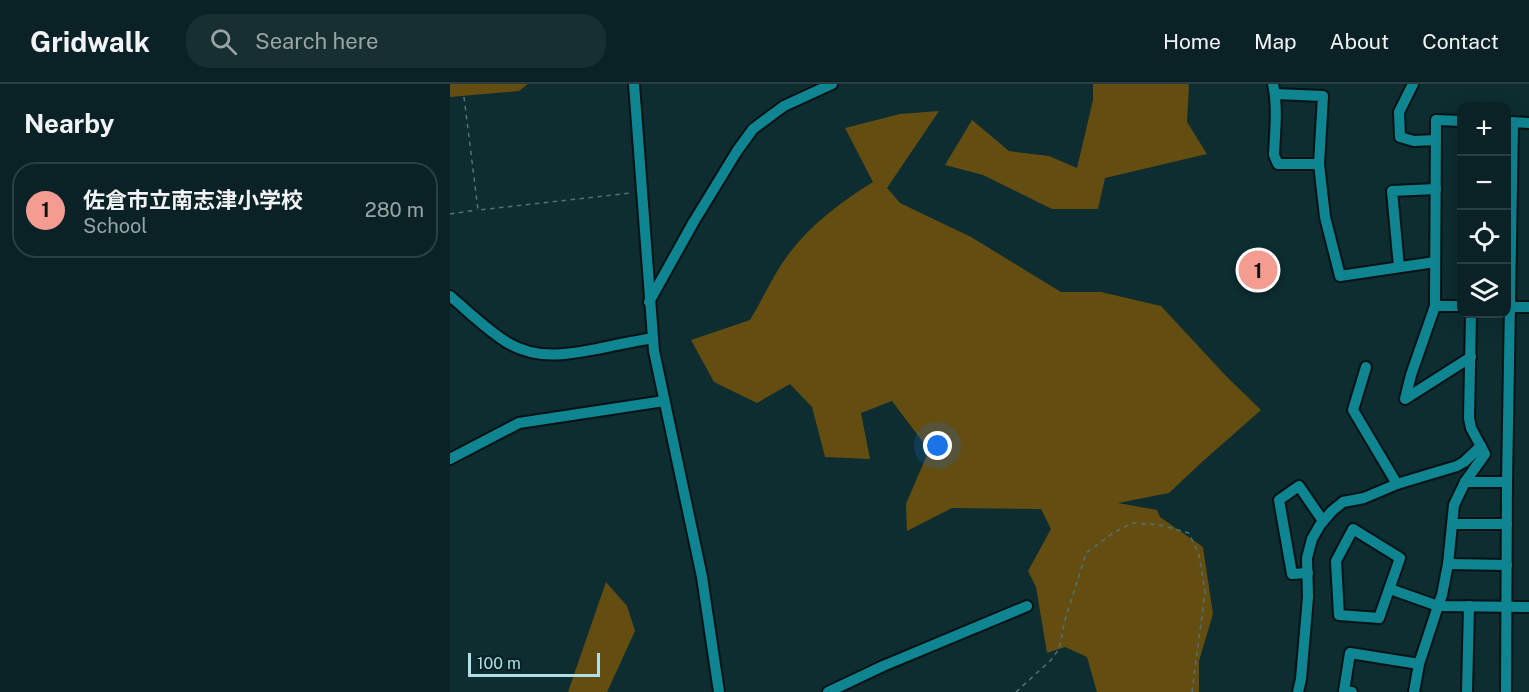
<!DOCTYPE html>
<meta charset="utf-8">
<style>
:root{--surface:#0a2225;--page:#182f32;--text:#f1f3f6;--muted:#99a4a7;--line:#2a3f42;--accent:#f59c92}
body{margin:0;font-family:"Public Sans","Noto Sans JP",sans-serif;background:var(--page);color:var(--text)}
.controls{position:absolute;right:18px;top:18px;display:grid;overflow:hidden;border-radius:12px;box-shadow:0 6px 24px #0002}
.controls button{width:54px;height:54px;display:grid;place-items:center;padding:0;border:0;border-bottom:2px solid var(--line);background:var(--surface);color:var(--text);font:30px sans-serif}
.scale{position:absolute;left:18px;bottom:15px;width:132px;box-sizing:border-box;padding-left:6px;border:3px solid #b2dfe5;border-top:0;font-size:16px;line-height:21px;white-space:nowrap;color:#b2dfe5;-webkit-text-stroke:4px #032327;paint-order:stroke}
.you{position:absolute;left:488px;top:362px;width:21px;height:21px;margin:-15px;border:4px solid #fff;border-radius:50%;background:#1a73e8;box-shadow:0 0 0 9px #1a73e833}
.badge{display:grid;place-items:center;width:39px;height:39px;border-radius:50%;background:var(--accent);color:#111;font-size:20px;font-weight:700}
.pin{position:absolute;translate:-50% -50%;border:3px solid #fff;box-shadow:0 2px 6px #0006}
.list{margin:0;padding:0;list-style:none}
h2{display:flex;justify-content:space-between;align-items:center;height:78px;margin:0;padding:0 24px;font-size:26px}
h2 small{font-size:20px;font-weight:400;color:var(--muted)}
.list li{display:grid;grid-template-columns:39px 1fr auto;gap:18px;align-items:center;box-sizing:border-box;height:96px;margin:0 12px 12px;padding:0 12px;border:2px solid var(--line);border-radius:24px}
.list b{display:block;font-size:22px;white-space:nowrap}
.list p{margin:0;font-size:20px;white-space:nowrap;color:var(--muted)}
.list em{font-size:20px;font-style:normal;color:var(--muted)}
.icon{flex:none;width:33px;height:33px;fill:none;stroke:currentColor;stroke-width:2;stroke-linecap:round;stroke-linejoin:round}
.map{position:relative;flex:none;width:1079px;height:608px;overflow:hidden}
header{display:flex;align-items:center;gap:36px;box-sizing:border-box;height:84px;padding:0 30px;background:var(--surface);border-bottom:2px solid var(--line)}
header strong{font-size:28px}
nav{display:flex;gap:33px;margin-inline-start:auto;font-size:21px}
.search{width:420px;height:54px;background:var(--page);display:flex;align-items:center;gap:15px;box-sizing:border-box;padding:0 21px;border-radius:24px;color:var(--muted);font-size:22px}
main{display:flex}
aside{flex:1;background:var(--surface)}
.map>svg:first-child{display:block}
</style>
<header>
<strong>Gridwalk</strong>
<div class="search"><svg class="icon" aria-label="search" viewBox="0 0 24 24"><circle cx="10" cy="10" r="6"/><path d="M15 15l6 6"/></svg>Search here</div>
<nav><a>Home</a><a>Map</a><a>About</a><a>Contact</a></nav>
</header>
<main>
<aside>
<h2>Nearby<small></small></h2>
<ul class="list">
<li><span class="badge">1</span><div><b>佐倉市立南志津小学校</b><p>School</p></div><em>280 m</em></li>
</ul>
</aside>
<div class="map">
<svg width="1079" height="608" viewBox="0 0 1079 608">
<rect width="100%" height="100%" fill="#0d2d31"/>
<!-- green -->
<g fill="#644d11">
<path d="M 0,0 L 78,0 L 69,7 L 0,13 Z"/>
<path d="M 643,0 L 738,0 L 739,1 L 737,38 L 757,70 L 655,94 L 648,125 L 602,125 L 533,91 L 495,81 L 522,36 L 559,67 L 599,72 L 627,84 L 643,16 Z"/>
<path d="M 489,27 L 437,104 L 450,119 L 521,153 L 611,208 L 651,208 L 711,222 L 776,292 L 811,326 L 752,378 L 719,409 L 668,419 L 707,426 L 710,433 L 753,463 L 763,530 L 749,577 L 749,608 L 647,608 L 637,573 L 615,563 L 597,569 L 586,503 L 578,487 L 601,445 L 591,425 L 502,424 L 457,447 L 456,420 L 479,366 L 442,317 L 411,329 L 420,375 L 375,373 L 362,323 L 340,300 L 307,319 L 264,298 L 241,256 L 300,236 C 313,215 323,191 338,171 C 361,140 391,118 423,98 L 395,44 L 450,30 Z"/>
<path d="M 156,498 L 177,522 L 185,547 L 157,608 L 118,608 Z"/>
</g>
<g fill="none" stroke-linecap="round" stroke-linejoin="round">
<!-- minor casing -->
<g stroke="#061315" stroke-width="14">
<g id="minor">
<path d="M 184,0 L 204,267 L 252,493 L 269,608"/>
<path d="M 823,0 C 828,23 825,47 824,71 L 828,80 L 869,80"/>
<path d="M 963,0 L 949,28 L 950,53 L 964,57 L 986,56"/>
<path d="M 825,10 L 873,12 L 869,80 L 875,133 L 890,192 L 985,178"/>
<path d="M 1012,37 L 986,36 L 985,222 L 961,291 L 955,315 L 1021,273"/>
<path d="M 1057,38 L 1079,39"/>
<path d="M 949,183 L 942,107 L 986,105"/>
<path d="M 0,212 C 19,228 37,246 58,259 C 89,277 120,270 152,264 C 169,260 186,257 203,254"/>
<path d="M 199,218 L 243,139 L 287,67 L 303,45 L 334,22 L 382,0"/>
<path d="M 985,222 L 1012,222"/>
<path d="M 1056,223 L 1079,223"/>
<path d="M 916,283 L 903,326 L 947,400"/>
<path d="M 0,375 L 69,339 L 214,317"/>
<path d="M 1015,398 L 1057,398"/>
<path d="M 1003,440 L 1057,440"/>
<path d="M 903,445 L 950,474 L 929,534 L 889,531 L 886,477 Z"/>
<path d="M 998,480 L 1057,481"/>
<path d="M 858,489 L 842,490 L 829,416 L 849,402 L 873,437"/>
<path d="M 940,505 L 988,522 L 1079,523"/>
<path d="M 378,608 L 433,582 L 577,522"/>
<path d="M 848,608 L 851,595 L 858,513 L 857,474 L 862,455 L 870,441 L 882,427 L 893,418 L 914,414 L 947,400 L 1007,382 L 1014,378 L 1031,362"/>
<path d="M 902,608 L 894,607 L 900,569 L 969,580"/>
<path d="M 964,608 L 969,580 L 988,522 L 992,511 L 998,480 L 1004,421 L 1015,398 L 1035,370 L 1021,344 L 1019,334 L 1021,230"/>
<path d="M 1017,608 L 1019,522"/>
<path d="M 1056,608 L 1057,398 L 1063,38"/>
</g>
</g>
<!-- path -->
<g stroke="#4e7378" stroke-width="1.5" stroke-dasharray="4.5 4.5" stroke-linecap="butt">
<path d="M 14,13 L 28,126 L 182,109"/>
<path d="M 0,130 L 27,126"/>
<path d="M 566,608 L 601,576 L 609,565 L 615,536 L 636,469 L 663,449 L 682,439 L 710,441 L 739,449 L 749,471 L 755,508 L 742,608"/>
</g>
<!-- minor -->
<use href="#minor" stroke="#0f8592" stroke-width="10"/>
</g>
</svg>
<div class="controls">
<button>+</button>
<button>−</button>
<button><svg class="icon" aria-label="locate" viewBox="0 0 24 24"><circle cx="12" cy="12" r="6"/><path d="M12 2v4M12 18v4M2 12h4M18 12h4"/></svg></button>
<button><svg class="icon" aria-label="layers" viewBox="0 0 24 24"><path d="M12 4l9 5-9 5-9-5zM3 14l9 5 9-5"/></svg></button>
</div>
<div class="scale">100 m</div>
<div class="you"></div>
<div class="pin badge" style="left:808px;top:186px">1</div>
</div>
</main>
